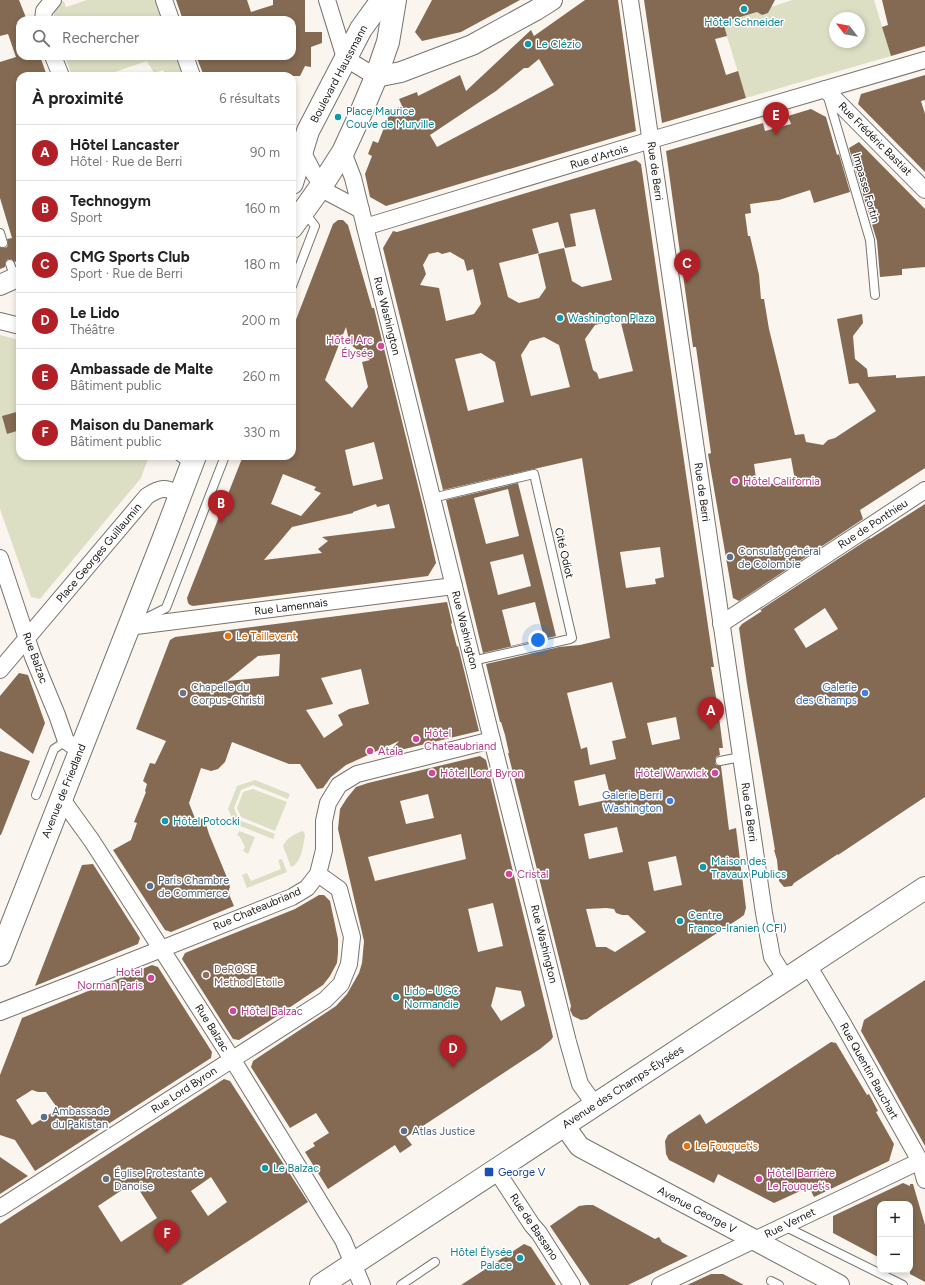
<!DOCTYPE html>
<html lang="fr">
<meta charset="utf-8">
<style>
:root{--surface:#fff;--page:#f6f6f6;--text:#222;--muted:#767676;--line:#e0e0e0;--accent:#b22027}
body{margin:0;font-family:Figtree,sans-serif;background:var(--page);color:var(--text)}
.controls{position:absolute;right:12px;bottom:12px;display:grid;overflow:hidden;border-radius:8px;box-shadow:0 2px 6px #0003}
.controls button{width:36px;height:36px;display:grid;place-items:center;padding:0;border:0;border-bottom:1px solid var(--line);background:var(--surface);color:var(--text);font:20px sans-serif}
.compass{position:absolute;left:829px;top:12px;width:36px;height:36px;border-radius:50%;background:var(--surface);box-shadow:0 2px 6px #0003;rotate:301deg}
.you{position:absolute;left:538px;top:640px;width:14px;height:14px;margin:-10px;border:3px solid #fff;border-radius:50%;background:#1a73e8;box-shadow:0 0 0 6px #1a73e833}
.badge{display:grid;place-items:center;width:26px;height:26px;border-radius:50%;background:var(--accent);color:#fff;font-size:13px;font-weight:700}
.pin{position:absolute;translate:-50% -33px;filter:drop-shadow(0 1px 2px #0008)}
.pin::after{content:'';position:absolute;top:21px;width:14px;height:12px;background:inherit;clip-path:polygon(0 0,100% 0,50% 100%)}
.list{margin:0;padding:0;list-style:none}
h2{display:flex;justify-content:space-between;align-items:center;height:52px;margin:0;padding:0 16px;font-size:17px}
h2 small{font-size:13px;font-weight:400;color:var(--muted)}
.list li{display:grid;grid-template-columns:26px 1fr auto;gap:12px;align-items:center;box-sizing:border-box;height:56px;padding:0 16px;border-top:1px solid var(--line)}
.list b{display:block;font-size:15px;white-space:nowrap}
.list p{margin:0;font-size:13px;white-space:nowrap;color:var(--muted)}
.list em{font-size:13px;font-style:normal;color:var(--muted)}
.icon{flex:none;width:22px;height:22px;fill:none;stroke:currentColor;stroke-width:2;stroke-linecap:round;stroke-linejoin:round}
.map{position:relative;flex:none;width:925px;height:1285px;overflow:hidden}
.search{position:absolute;background:var(--surface);box-shadow:0 2px 6px #0003;left:16px;top:16px;width:280px;height:44px;display:flex;align-items:center;gap:10px;box-sizing:border-box;padding:0 14px;border-radius:12px;color:var(--muted);font-size:15px}
.panel{position:absolute;background:var(--surface);box-shadow:0 2px 6px #0003;left:16px;top:72px;width:280px;height:388px;border-radius:12px}
.map>svg:first-child{display:block}
</style>
<div class="map">
<svg width="925" height="1285" viewBox="0 0 925 1285">
<rect width="100%" height="100%" fill="#fbf5ef"/>
<!-- green -->
<g fill="#dcdfc4" fill-rule="evenodd">
<path d="M 87,0 L 155,0 L 163,20 L 53,20 L 56,4 L 64,1 L 66,7 Z"/>
<path d="M 792,0 L 874,0 L 891,56 L 746,98 L 721,17 L 757,12 L 762,15 L 768,13 L 771,7 ZM 835,18 L 859,18 L 859,42 L 835,42 Z"/>
<path d="M 65,56 L 178,56 L 185,73 L 180,76 L 166,76 L 163,70 L 154,73 L 147,61 L 103,76 L 72,76 Z"/>
<path d="M 0,335 L 20,340 L 20,456 L 149,456 L 141,478 L 40,599 L 31,597 L 0,509 Z"/>
<path d="M 255,780 L 290,794 L 288,799 L 253,785 L 241,790 L 234,808 L 239,820 L 275,834 L 273,839 L 235,824 L 228,809 L 237,786 Z"/>
<path d="M 253,789 L 287,802 L 275,831 L 241,817 L 237,808 L 243,792 Z"/>
<path d="M 239,831 L 255,837 L 248,854 L 243,851 L 245,847 L 240,837 L 237,835 Z"/>
<path d="M 302,831 L 304,832 L 305,835 C 303,845 302,863 291,867 L 283,846 C 286,838 295,834 302,831 Z"/>
<path d="M 282,859 L 287,872 L 247,888 L 242,875 L 247,873 L 251,881 L 281,869 L 278,860 Z"/>
</g>
<!-- building -->
<g fill="#846a52" fill-rule="evenodd">
<path d="M 0,0 L 19,0 L 27,20 L 20,20 L 20,56 L 40,56 L 47,76 L 20,76 L 20,259 L 15,262 L 11,259 L 8,259 L 5,263 L 5,267 L 0,269 L 0,247 L 4,248 L 7,247 L 8,244 L 7,239 L 12,238 L 0,198 L 0,62 L 16,57 L 8,34 L 0,36 Z"/>
<path d="M 176,0 L 247,0 L 251,12 L 273,5 L 273,0 L 305,0 L 305,32 L 322,32 L 322,43 L 311,47 L 311,67 L 305,66 L 300,76 L 204,76 L 196,56 L 226,56 L 227,60 L 240,56 L 292,56 L 292,20 L 183,20 Z"/>
<path d="M 432,0 L 520,0 L 461,32 L 422,41 L 415,32 Z"/>
<path d="M 585,0 L 618,0 L 636,131 L 386,206 L 370,197 L 365,174 L 372,156 L 368,154 L 373,141 L 378,143 L 391,110 L 402,106 L 399,99 L 417,92 L 418,96 L 460,75 L 466,91 L 531,30 L 534,36 ZM 539,59 L 554,85 L 437,147 L 430,135 L 496,91 L 524,68 L 528,68 Z"/>
<path d="M 644,0 L 775,0 L 768,13 L 762,15 L 757,12 L 723,22 L 727,36 L 715,39 L 726,75 L 738,71 L 746,98 L 662,123 Z"/>
<path d="M 882,0 L 925,0 L 925,46 L 891,56 L 882,27 L 888,25 Z"/>
<path d="M 925,75 L 925,100 L 921,101 L 925,114 L 925,172 L 858,104 L 861,94 Z"/>
<path d="M 811,109 L 826,117 L 837,155 L 839,154 L 850,192 L 814,203 L 810,190 L 779,200 L 750,204 L 751,213 L 745,214 L 748,236 L 750,236 L 759,275 L 761,299 L 764,299 L 769,329 L 795,435 L 804,434 L 806,442 L 823,445 L 828,440 L 835,438 L 876,411 L 858,383 L 849,384 L 837,319 L 862,314 L 863,323 L 853,336 L 855,359 L 867,369 L 868,377 L 896,375 L 896,378 L 925,376 L 925,468 L 860,510 L 863,519 L 739,601 L 733,598 L 708,454 L 711,453 L 696,347 L 693,347 L 666,151 L 763,123 L 765,131 L 791,124 L 788,116 ZM 791,458 L 795,480 L 757,486 L 754,464 Z"/>
<path d="M 859,142 L 925,209 L 925,267 L 902,269 L 902,275 L 880,277 L 877,241 L 849,148 Z"/>
<path d="M 636,160 L 641,164 L 708,626 L 714,667 L 711,667 L 718,709 L 723,748 L 719,748 L 720,755 L 716,757 L 715,762 L 716,765 L 721,766 L 729,830 L 736,828 L 746,908 L 744,915 L 740,918 L 598,1011 L 587,1019 L 581,1020 L 573,1016 L 570,1010 L 571,1006 L 508,753 L 509,753 L 505,735 L 501,722 L 500,722 L 486,664 L 559,647 L 580,645 L 610,638 L 582,458 L 443,490 L 383,248 L 393,231 L 397,232 ZM 595,209 L 612,280 L 582,287 L 572,281 L 564,248 L 538,254 L 546,288 L 539,298 L 519,303 L 508,297 L 499,263 L 539,253 L 532,229 L 558,222 L 565,248 L 576,246 L 570,214 ZM 438,252 L 442,254 L 450,252 L 464,260 L 467,271 L 473,269 L 481,304 L 474,314 L 446,321 L 439,288 L 420,285 L 426,274 L 423,265 L 429,254 ZM 620,319 L 633,371 L 599,379 L 597,373 L 593,370 L 585,339 L 595,325 ZM 544,337 L 559,345 L 570,387 L 531,396 L 521,355 L 530,341 ZM 481,353 L 495,362 L 504,402 L 468,411 L 455,359 ZM 660,547 L 664,577 L 655,579 L 656,584 L 626,588 L 620,552 ZM 612,682 L 626,738 L 612,741 L 616,759 L 590,765 L 587,747 L 581,749 L 567,693 ZM 676,717 L 680,739 L 652,745 L 647,723 ZM 605,774 L 611,799 L 579,806 L 574,781 ZM 617,827 L 623,852 L 589,859 L 584,834 ZM 676,856 L 682,885 L 654,891 L 648,862 ZM 606,908 L 614,909 L 616,913 L 622,915 L 628,915 L 646,932 L 615,952 L 606,947 L 596,947 L 586,909 Z"/>
<path d="M 338,220 L 343,220 L 348,225 L 372,308 L 374,308 L 424,510 L 436,563 L 428,576 L 193,606 L 190,605 L 188,603 L 187,598 L 243,456 L 292,456 L 292,330 L 333,224 ZM 346,327 L 350,344 L 370,360 L 362,362 L 368,387 L 352,408 L 325,380 ZM 374,442 L 383,479 L 353,486 L 345,450 ZM 283,474 L 316,487 L 314,490 L 321,493 L 301,516 L 271,504 ZM 376,504 L 377,507 L 389,504 L 395,528 L 322,537 L 328,541 L 318,549 L 322,553 L 264,560 L 292,527 L 353,513 L 353,512 Z"/>
<path d="M 20,411 L 20,430 L 7,434 L 2,416 Z"/>
<path d="M 518,483 L 556,636 L 483,653 L 446,500 ZM 508,489 L 519,536 L 486,544 L 474,498 ZM 523,554 L 531,586 L 498,595 L 490,562 ZM 535,602 L 544,638 L 511,646 L 502,610 Z"/>
<path d="M 925,504 L 925,797 L 838,855 L 838,854 L 794,883 L 792,886 L 784,887 L 779,881 L 777,860 L 774,850 L 775,850 L 747,684 L 739,628 L 742,624 L 762,611 L 760,610 L 870,538 L 870,539 ZM 825,608 L 838,629 L 806,648 L 794,629 Z"/>
<path d="M 447,602 L 452,623 L 451,624 L 457,647 L 458,646 L 479,731 L 388,753 L 399,741 L 346,765 L 331,777 L 323,788 L 317,789 L 300,764 L 289,764 L 232,742 L 225,762 L 218,769 L 211,771 L 201,768 L 189,803 L 196,821 L 204,818 L 209,834 L 228,880 L 230,887 L 228,892 L 234,906 L 171,932 L 165,930 L 113,850 L 131,840 L 137,823 L 134,822 L 146,792 L 145,791 L 147,784 L 143,781 L 150,763 L 155,764 L 166,741 L 136,729 L 170,640 L 175,637 ZM 280,654 L 279,676 L 227,681 L 258,656 ZM 361,669 L 369,704 L 349,709 L 338,715 L 343,725 L 324,738 L 306,710 L 333,704 L 321,678 Z"/>
<path d="M 19,673 L 28,675 L 45,723 L 33,754 L 0,728 L 0,696 Z"/>
<path d="M 0,751 L 30,761 L 1,835 L 0,835 Z"/>
<path d="M 480,756 L 486,760 L 553,1037 L 551,1040 L 540,1049 L 406,1137 L 412,1145 L 400,1153 L 395,1145 L 328,1189 L 305,1152 L 315,1146 L 313,1143 L 329,1133 L 316,1113 L 290,1128 L 251,1067 L 253,1061 L 336,1006 L 347,994 L 359,973 L 362,963 L 364,941 L 338,829 L 340,809 L 347,798 L 356,787 L 368,783 ZM 428,794 L 434,818 L 406,824 L 400,801 ZM 461,834 L 466,859 L 375,881 L 368,857 ZM 493,903 L 503,946 L 478,952 L 468,909 ZM 496,987 L 521,991 L 525,1006 L 501,1021 L 491,1006 Z"/>
<path d="M 93,864 L 140,938 L 138,944 L 35,986 L 82,865 Z"/>
<path d="M 319,895 L 324,895 L 330,901 L 338,939 L 338,953 L 337,963 L 330,976 L 323,985 L 274,1018 L 239,1040 L 233,1039 L 182,959 L 185,953 L 295,909 Z"/>
<path d="M 152,965 L 158,967 L 212,1052 L 211,1058 L 35,1171 L 15,1140 L 0,1135 L 0,1075 L 22,1018 ZM 32,1090 L 38,1092 L 46,1092 L 58,1109 L 32,1125 L 16,1100 Z"/>
<path d="M 925,980 L 925,1146 L 861,1031 L 864,1020 Z"/>
<path d="M 831,1042 L 836,1043 L 867,1095 L 869,1094 L 878,1111 L 876,1112 L 894,1144 L 889,1161 L 814,1197 L 809,1187 L 774,1203 L 718,1174 L 714,1183 L 669,1160 L 666,1154 L 665,1141 L 668,1135 L 700,1114 L 706,1124 Z"/>
<path d="M 224,1079 L 230,1081 L 308,1202 L 181,1285 L 0,1285 L 0,1224 ZM 211,1177 L 227,1202 L 208,1216 L 191,1191 ZM 134,1182 L 157,1218 L 121,1242 L 98,1206 Z"/>
<path d="M 0,1157 L 28,1176 L 0,1194 Z"/>
<path d="M 903,1183 L 910,1186 L 910,1184 L 913,1184 L 925,1225 L 925,1282 L 910,1274 L 910,1204 L 880,1204 L 880,1258 L 833,1233 L 833,1216 Z"/>
<path d="M 586,1205 L 593,1205 L 655,1239 L 659,1237 L 662,1242 L 688,1256 L 628,1285 L 590,1285 L 550,1226 L 579,1206 Z"/>
<path d="M 524,1244 L 531,1247 L 556,1285 L 461,1285 Z"/>
<path d="M 711,1274 L 723,1274 L 744,1285 L 687,1285 Z"/>
</g>
<g fill="none" stroke-linecap="round" stroke-linejoin="round">
<!-- service casing -->
<g stroke="#78736e" stroke-width="10">
<g id="service">
<path d="M 828,97 L 870,240 L 875,295"/>
<path d="M 0,233 L 3,243"/>
<path d="M 10,264 L 15,278"/>
<path d="M 292,286 L 315,226 L 305,213"/>
<path d="M 178,456 L 191,465"/>
<path d="M 432,498 L 534,474 L 572,638 L 570,639 L 472,661"/>
<path d="M 140,621 L 166,608 L 225,456"/>
<path d="M 720,761 L 741,757"/>
<path d="M 36,795 L 54,749 L 66,741 L 68,741"/>
<path d="M 784,1226 L 903,1285"/>
<path d="M 771,1281 L 779,1285"/>
<path d="M 401,1285 L 435,1262"/>
</g>
</g>
<!-- minor casing -->
<g stroke="#78736e" stroke-width="18">
<g id="minor">
<path d="M 164,0 L 171,20"/>
<path d="M 327,0 L 345,58 L 376,77"/>
<path d="M 630,0 L 764,913 L 772,957 L 786,979"/>
<path d="M 43,20 L 44,11 L 53,0"/>
<path d="M 53,56 L 61,76"/>
<path d="M 185,56 L 192,76"/>
<path d="M 825,89 L 925,190"/>
<path d="M 302,151 L 314,174 L 329,193 L 361,210"/>
<path d="M 343,152 L 353,178 L 492,740 L 568,1042 L 580,1084 L 595,1105"/>
<path d="M 365,227 L 651,140 L 925,60"/>
<path d="M 0,321 L 20,326"/>
<path d="M 0,558 L 33,657 L 57,715 L 66,741 L 80,751"/>
<path d="M 721,624 L 925,490"/>
<path d="M 128,627 L 454,586"/>
<path d="M 0,670 L 147,496 C 161,487 165,487 180,494"/>
<path d="M 61,798 L 92,841 L 239,1070 L 343,1240 L 362,1285"/>
<path d="M 808,965 L 842,1022 L 920,1161 L 925,1180"/>
<path d="M 0,1012 L 106,971 L 292,897 L 307,888 L 318,874 L 324,850 L 324,821 L 328,803 L 339,785 L 357,774 L 492,740"/>
<path d="M 496,1170 L 532,1225 L 539,1233 L 572,1285"/>
<path d="M 0,1208 L 325,1000 L 341,984 L 349,964 L 352,937 L 339,889 L 318,874"/>
<path d="M 660,1285 L 920,1161"/>
</g>
</g>
<!-- tertiary casing -->
<g stroke="#78736e" stroke-width="22">
<g id="tertiary">
<path d="M 376,77 L 401,72 L 472,45 L 536,10 L 552,0"/>
<path d="M 0,285 L 20,276"/>
<path d="M 564,1125 L 579,1146 L 582,1148 L 839,1285"/>
</g>
</g>
<!-- primary casing -->
<g stroke="#78736e" stroke-width="24">
<g id="primary">
<path d="M 292,183 L 308,131 L 361,29 L 382,0"/>
<path d="M 292,227 L 322,185 L 343,152 L 360,115 L 376,77 L 388,42 L 395,0"/>
<path d="M 0,955 L 163,540 L 195,456"/>
<path d="M 321,1285 L 925,888"/>
</g>
</g>
<!-- service -->
<use href="#service" stroke="#fff" stroke-width="8"/>
<!-- minor -->
<use href="#minor" stroke="#fff" stroke-width="16"/>
<!-- tertiary -->
<use href="#tertiary" stroke="#fff" stroke-width="20"/>
<!-- primary -->
<use href="#primary" stroke="#fff" stroke-width="22"/>
</g>
<!-- markers -->
<g fill="#0f9aa8" stroke="#fff" stroke-width="1.5">
<circle cx="744" cy="9" r="4"/>
<circle cx="528" cy="44" r="4"/>
<circle cx="338" cy="117" r="4"/>
<circle cx="560" cy="318" r="4"/>
<circle cx="165" cy="821" r="4"/>
<circle cx="703" cy="867" r="4"/>
<circle cx="680" cy="921" r="4"/>
<circle cx="396" cy="997" r="4"/>
<circle cx="265" cy="1168" r="4"/>
<circle cx="520" cy="1258" r="4"/>
</g>
<g fill="#d1479c" stroke="#fff" stroke-width="1.5">
<circle cx="381" cy="346" r="4"/>
<circle cx="735" cy="481" r="4"/>
<circle cx="416" cy="739" r="4"/>
<circle cx="370" cy="751" r="4"/>
<circle cx="432" cy="773" r="4"/>
<circle cx="715" cy="773" r="4"/>
<circle cx="509" cy="874" r="4"/>
<circle cx="151" cy="978" r="4"/>
<circle cx="233" cy="1011" r="4"/>
<circle cx="759" cy="1179" r="4"/>
</g>
<g fill="#5c6f8a" stroke="#fff" stroke-width="1.5">
<circle cx="730" cy="557" r="4"/>
<circle cx="150" cy="886" r="4"/>
<circle cx="44" cy="1117" r="4"/>
<circle cx="404" cy="1131" r="4"/>
</g>
<g fill="#e8710a" stroke="#fff" stroke-width="1.5">
<circle cx="228" cy="636" r="4"/>
<circle cx="687" cy="1146" r="4"/>
</g>
<g fill="#6b7280" stroke="#fff" stroke-width="1.5">
<circle cx="183" cy="693" r="4"/>
<circle cx="106" cy="1179" r="4"/>
</g>
<g fill="#3f7fe0" stroke="#fff" stroke-width="1.5">
<circle cx="865" cy="693" r="4"/>
<circle cx="670" cy="801" r="4"/>
</g>
<circle fill="#8d6e63" stroke="#fff" stroke-width="1.5" cx="206" cy="975" r="4"/>
<rect fill="#1a4fb4" stroke="#fff" stroke-width="1.5" x="484" y="1167" width="10" height="10" rx="2"/>
<g text-anchor="middle" dominant-baseline="central" stroke-width="3" stroke-linejoin="round" paint-order="stroke">
<!-- culture labels -->
<g font-size="11" fill="#0d838f" stroke="#fff" text-anchor="start">
<text x="744" y="22" text-anchor="middle">Hôtel Schneider</text>
<text x="536" y="44">Le Clézio</text>
<text x="346" y="111">Place Maurice<tspan x="346" dy="13">Couve de Murville</tspan></text>
<text x="568" y="318">Washington Plaza</text>
<text x="173" y="821">Hôtel Potocki</text>
<text x="711" y="861">Maison des<tspan x="711" dy="13">Travaux Publics</tspan></text>
<text x="688" y="915">Centre<tspan x="688" dy="13">Franco-Iranien (CFI)</tspan></text>
<text x="404" y="991">Lido - UGC<tspan x="404" dy="13">Normandie</tspan></text>
<text x="273" y="1168">Le Balzac</text>
<text x="512" y="1252" text-anchor="end">Hôtel Élysée<tspan x="512" dy="13">Palace</tspan></text>
</g>
<!-- street labels -->
<g font-size="11" fill="#1b1917" stroke="#fff">
<text transform="translate(339 74) rotate(-62)">Boulevard Haussmann</text>
<text transform="translate(875 139) rotate(45)">Rue Frédéric Bastiat</text>
<text transform="translate(599 157) rotate(-17)">Rue d'Artois</text>
<text transform="translate(655 171) rotate(82)">Rue de Berri</text>
<text transform="translate(866 188) rotate(74)">Impasse Fortin</text>
<text transform="translate(387 316) rotate(76)">Rue Washington</text>
<text transform="translate(702 492) rotate(82)">Rue de Berri</text>
<text transform="translate(873 524) rotate(-33)">Rue de Ponthieu</text>
<text transform="translate(99 553) rotate(-50)">Place Georges Guillaumin</text>
<text transform="translate(564 553) rotate(77)">Cité Odiot</text>
<text transform="translate(291 607) rotate(-7)">Rue Lamennais</text>
<text transform="translate(465 630) rotate(76)">Rue Washington</text>
<text transform="translate(35 658) rotate(70)">Rue Balzac</text>
<text transform="translate(64 791) rotate(-68)">Avenue de Friedland</text>
<text transform="translate(749 812) rotate(82)">Rue de Berri</text>
<text transform="translate(257 909) rotate(-23)">Rue Chateaubriand</text>
<text transform="translate(544 944) rotate(76)">Rue Washington</text>
<text transform="translate(212 1028) rotate(58)">Rue Balzac</text>
<text transform="translate(869 1071) rotate(61)">Rue Quentin Bauchart</text>
<text transform="translate(623 1087) rotate(-33)">Avenue des Champs-Élysées</text>
<text transform="translate(184 1090) rotate(-33)">Rue Lord Byron</text>
<text transform="translate(697 1210) rotate(28)">Avenue George V</text>
<text transform="translate(790 1223) rotate(-26)">Rue Vernet</text>
<text transform="translate(534 1227) rotate(56)">Rue de Bassano</text>
</g>
<!-- hotel labels -->
<g font-size="11" fill="#b23c85" stroke="#fff" text-anchor="start">
<text x="373" y="340" text-anchor="end">Hôtel Arc<tspan x="373" dy="13">Élysée</tspan></text>
<text x="743" y="481">Hôtel California</text>
<text x="424" y="733">Hôtel<tspan x="424" dy="13">Chateaubriand</tspan></text>
<text x="378" y="751">Atala</text>
<text x="440" y="773">Hôtel Lord Byron</text>
<text x="707" y="773" text-anchor="end">Hôtel Warwick</text>
<text x="517" y="874">Cristal</text>
<text x="143" y="972" text-anchor="end">Hotel<tspan x="143" dy="13">Norman Paris</tspan></text>
<text x="241" y="1011">Hôtel Balzac</text>
<text x="767" y="1173">Hôtel Barrière<tspan x="767" dy="13">Le Fouquet's</tspan></text>
</g>
<!-- service labels -->
<g font-size="11" fill="#4e5e75" stroke="#fff" text-anchor="start">
<text x="738" y="551">Consulat général<tspan x="738" dy="13">de Colombie</tspan></text>
<text x="158" y="880">Paris Chambre<tspan x="158" dy="13">de Commerce</tspan></text>
<text x="52" y="1111">Ambassade<tspan x="52" dy="13">du Pakistan</tspan></text>
<text x="412" y="1131">Atlas Justice</text>
</g>
<!-- food labels -->
<g font-size="11" fill="#c56008" stroke="#fff" text-anchor="start">
<text x="236" y="636">Le Taillevent</text>
<text x="695" y="1146">Le Fouquet's</text>
</g>
<!-- worship labels -->
<g font-size="11" fill="#5b616d" stroke="#fff" text-anchor="start">
<text x="191" y="687">Chapelle du<tspan x="191" dy="13">Corpus-Christi</tspan></text>
<text x="114" y="1173">Église Protestante<tspan x="114" dy="13">Danoise</tspan></text>
</g>
<!-- shop labels -->
<g font-size="11" fill="#366cbe" stroke="#fff" text-anchor="end">
<text x="857" y="687">Galerie<tspan x="857" dy="13">des Champs</tspan></text>
<text x="662" y="795">Galerie Berri<tspan x="662" dy="13">Washington</tspan></text>
</g>
<!-- education labels -->
<g font-size="11" fill="#785e54" stroke="#fff" text-anchor="start">
<text x="214" y="969">DeROSE<tspan x="214" dy="13">Method Etoile</tspan></text>
</g>
<!-- transit labels -->
<g font-size="11" fill="#164399" stroke="#fff" text-anchor="start">
<text x="498" y="1172">George V</text>
</g>
</g>
</svg>
<div class="controls">
<button>+</button>
<button>−</button>
</div>
<svg class="compass" viewBox="-18 -18 36 36"><path d="M0-13l5 13h-10z" fill="#e53935"/><path d="M0 13l5-13h-10z" fill="#767676"/></svg>
<div class="you"></div>
<div class="pin badge" style="left:711px;top:730px">A</div>
<div class="pin badge" style="left:221px;top:523px">B</div>
<div class="pin badge" style="left:687px;top:283px">C</div>
<div class="pin badge" style="left:453px;top:1068px">D</div>
<div class="pin badge" style="left:776px;top:135px">E</div>
<div class="pin badge" style="left:167px;top:1253px">F</div>
<div class="search"><svg class="icon" aria-label="search" viewBox="0 0 24 24"><circle cx="10" cy="10" r="6"/><path d="M15 15l6 6"/></svg>Rechercher</div>
<section class="panel">
<h2>À proximité<small>6 résultats</small></h2>
<ul class="list">
<li><span class="badge">A</span><div><b>Hôtel Lancaster</b><p>Hôtel · Rue de Berri</p></div><em>90 m</em></li>
<li><span class="badge">B</span><div><b>Technogym</b><p>Sport</p></div><em>160 m</em></li>
<li><span class="badge">C</span><div><b>CMG Sports Club</b><p>Sport · Rue de Berri</p></div><em>180 m</em></li>
<li><span class="badge">D</span><div><b>Le Lido</b><p>Théâtre</p></div><em>200 m</em></li>
<li><span class="badge">E</span><div><b>Ambassade de Malte</b><p>Bâtiment public</p></div><em>260 m</em></li>
<li><span class="badge">F</span><div><b>Maison du Danemark</b><p>Bâtiment public</p></div><em>330 m</em></li>
</ul>
</section>
</div>
